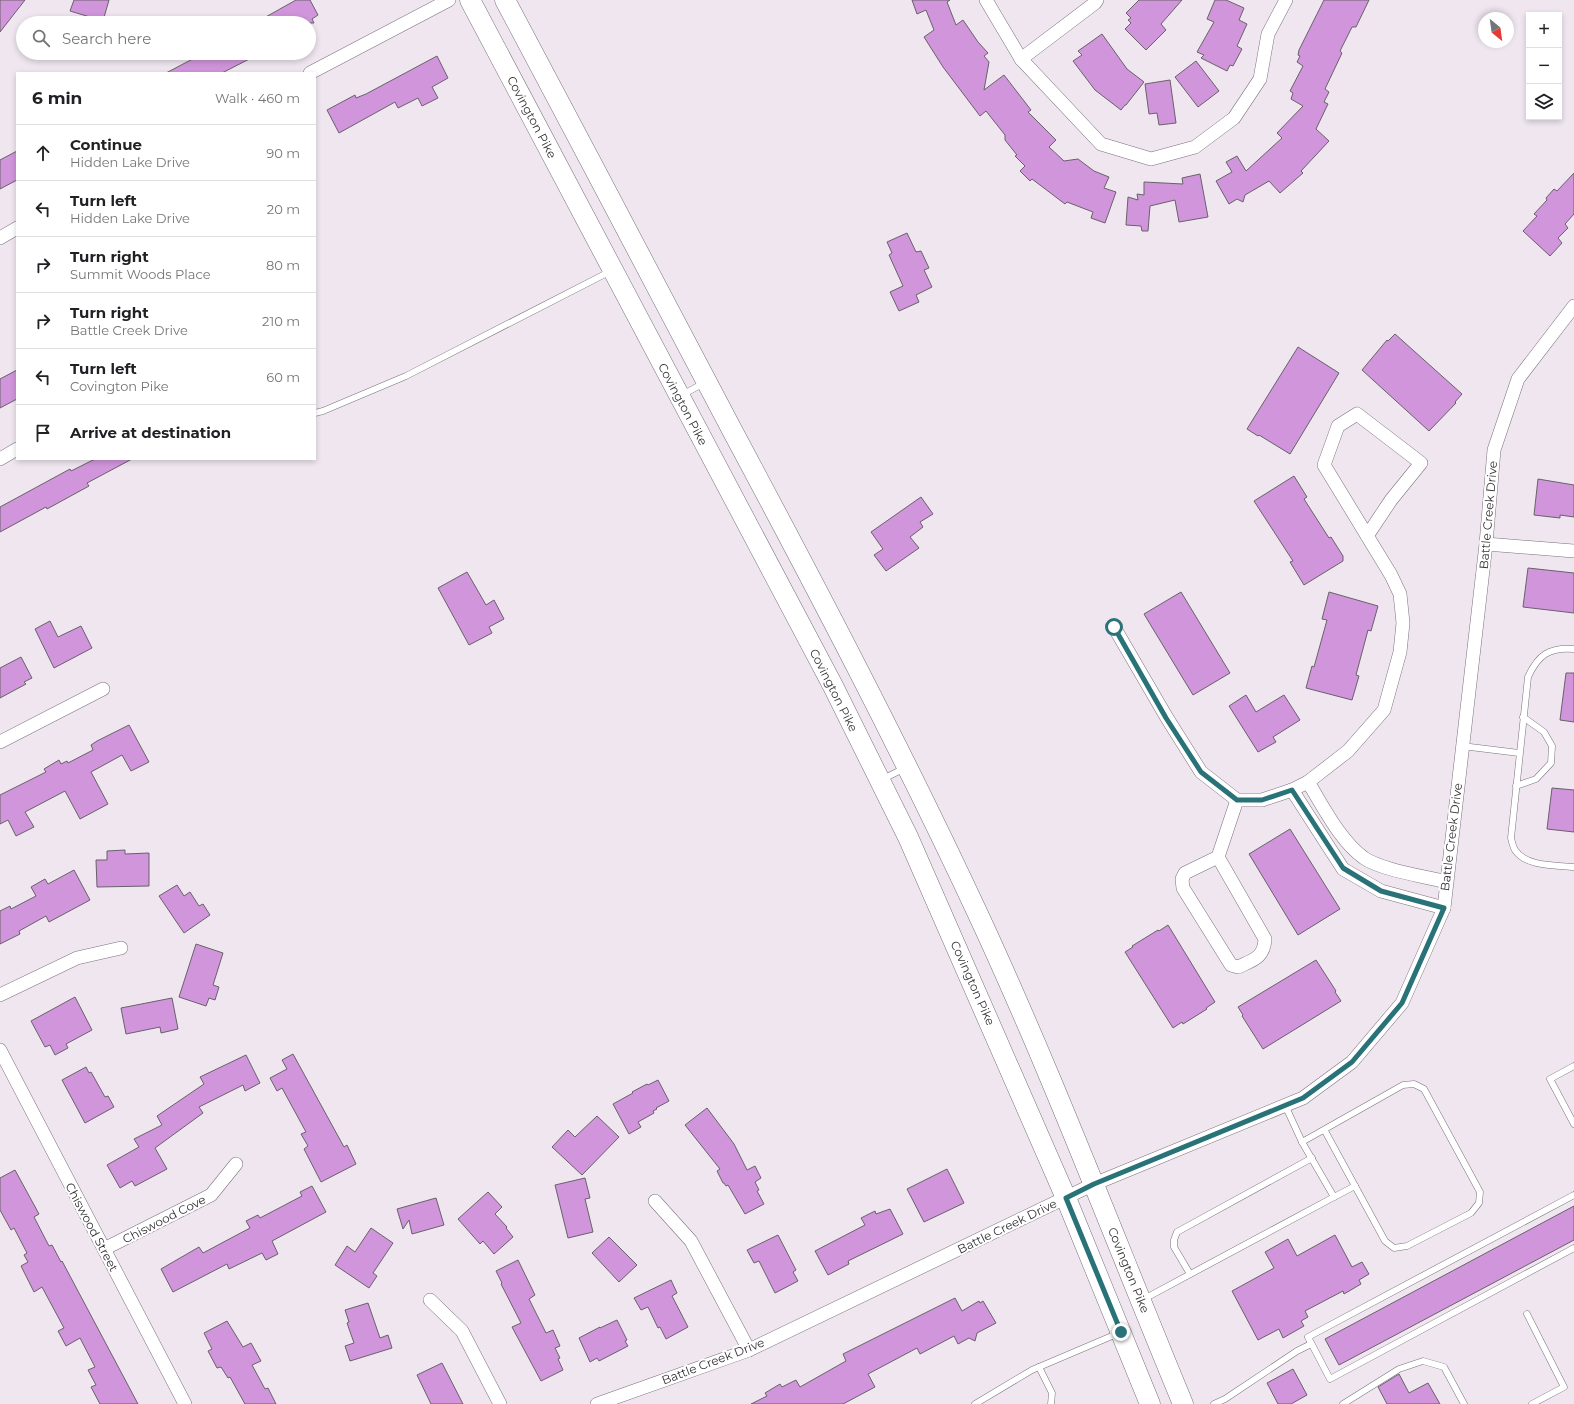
<!DOCTYPE html>
<meta charset="utf-8">
<style>
:root{--surface:#fff;--page:#f2f2f2;--text:#202124;--muted:#757577;--line:#e0e0e0}
body{margin:0;font-family:Montserrat,sans-serif;background:var(--page);color:var(--text)}
.controls{position:absolute;right:12px;top:12px;display:grid;overflow:hidden;border-radius:0px;box-shadow:0 2px 6px #0003}
.controls button{width:36px;height:36px;display:grid;place-items:center;padding:0;border:0;border-bottom:1px solid var(--line);background:var(--surface);color:var(--text);font:20px sans-serif}
.compass{position:absolute;left:1478px;top:12px;width:36px;height:36px;border-radius:50%;background:var(--surface);box-shadow:0 2px 6px #0003;rotate:151deg}
.stop{position:absolute;width:12px;height:12px;margin:-9px;border:3px solid #297378;border-radius:50%;background:#fff}
.stop.end{background:#297378;border-color:#fff;box-shadow:0 1px 4px #0008}
.list{margin:0;padding:0;list-style:none}
h2{display:flex;justify-content:space-between;align-items:center;height:52px;margin:0;padding:0 16px;font-size:17px}
h2 small{font-size:13px;font-weight:400;color:var(--muted)}
.list li{display:grid;grid-template-columns:26px 1fr auto;gap:12px;align-items:center;box-sizing:border-box;height:56px;padding:0 16px;border-top:1px solid var(--line)}
.list b{display:block;font-size:15px;white-space:nowrap}
.list p{margin:0;font-size:13px;white-space:nowrap;color:var(--muted)}
.list em{font-size:13px;font-style:normal;color:var(--muted)}
.icon{flex:none;width:22px;height:22px;fill:none;stroke:currentColor;stroke-width:2;stroke-linecap:round;stroke-linejoin:round}
.map{position:relative;flex:none;width:1574px;height:1404px;overflow:hidden}
.search{position:absolute;background:var(--surface);box-shadow:0 2px 6px #0003;left:16px;top:16px;width:300px;height:44px;display:flex;align-items:center;gap:10px;box-sizing:border-box;padding:0 14px;border-radius:22px;color:var(--muted);font-size:15px}
.panel{position:absolute;background:var(--surface);box-shadow:0 2px 6px #0003;left:16px;top:72px;width:300px;height:388px;border-radius:0px}
.map>svg:first-child{display:block}
</style>
<div class="map">
<svg width="1574" height="1404" viewBox="0 0 1574 1404">
<rect width="100%" height="100%" fill="#efe6f0"/>
<!-- building -->
<g fill="#d095db" stroke="#69616a">
<path d="M 0,0 L 25,0 L 0,32 Z"/>
<path d="M 74,0 L 109,0 L 103,21 L 70,11 Z"/>
<path d="M 296,0 L 310,0 L 318,15 L 312,19 L 314,23 L 255,23 Z"/>
<path d="M 912,0 L 950,0 L 947,2 L 956,25 L 963,20 L 978,42 L 988,53 L 984,56 L 989,62 L 984,90 L 1004,75 L 1031,110 L 1028,112 L 1056,140 L 1049,147 L 1064,161 L 1078,159 L 1094,171 L 1109,177 L 1104,188 L 1116,192 L 1105,223 L 1091,218 L 1093,212 L 1067,202 L 1065,204 L 1032,179 L 1030,181 L 1020,171 L 1025,166 L 1015,156 L 1017,155 L 1005,140 L 1005,135 L 986,111 L 980,116 L 943,67 L 924,37 L 934,30 L 926,10 L 917,14 Z"/>
<path d="M 1139,0 L 1182,0 L 1161,24 L 1166,30 L 1146,50 L 1125,29 L 1131,23 L 1128,20 L 1131,18 L 1126,13 Z"/>
<path d="M 1215,0 L 1226,0 L 1244,8 L 1239,20 L 1247,24 L 1237,46 L 1242,49 L 1233,66 L 1230,65 L 1227,71 L 1201,58 L 1204,55 L 1197,52 L 1214,22 L 1207,19 Z"/>
<path d="M 1324,0 L 1369,0 L 1356,27 L 1352,27 L 1340,51 L 1342,53 L 1325,89 L 1329,92 L 1324,102 L 1328,104 L 1316,129 L 1329,141 L 1301,171 L 1303,173 L 1280,193 L 1269,181 L 1245,195 L 1243,202 L 1237,199 L 1229,204 L 1216,181 L 1232,172 L 1226,162 L 1237,156 L 1246,171 L 1282,138 L 1277,133 L 1303,106 L 1291,99 L 1293,93 L 1290,91 L 1303,66 L 1297,62 L 1300,56 L 1298,55 L 1299,50 Z"/>
<path d="M 1102,34 L 1127,69 L 1144,82 L 1126,105 L 1125,105 L 1121,110 L 1095,90 L 1073,61 L 1082,55 L 1078,51 Z"/>
<path d="M 204,53 L 261,53 L 222,73 L 166,73 Z"/>
<path d="M 437,56 L 448,78 L 432,87 L 438,98 L 422,106 L 418,98 L 398,108 L 395,102 L 339,133 L 327,110 L 355,95 L 356,98 L 366,94 Z"/>
<path d="M 1196,61 L 1219,91 L 1198,107 L 1175,77 Z"/>
<path d="M 1170,80 L 1176,123 L 1159,125 L 1157,113 L 1149,114 L 1145,84 Z"/>
<path d="M 17,151 L 17,180 L 0,189 L 0,160 Z"/>
<path d="M 1574,173 L 1574,214 L 1565,224 L 1568,228 L 1558,238 L 1562,243 L 1550,256 L 1523,231 L 1537,216 L 1534,214 L 1547,200 L 1546,198 L 1554,189 L 1557,191 Z"/>
<path d="M 1200,174 L 1208,217 L 1179,222 L 1175,200 L 1150,206 L 1148,231 L 1142,231 L 1141,226 L 1126,225 L 1128,197 L 1138,200 L 1137,194 L 1144,195 L 1144,182 L 1183,184 L 1182,178 Z"/>
<path d="M 907,233 L 916,252 L 921,251 L 929,268 L 924,270 L 932,287 L 916,295 L 919,302 L 899,311 L 890,292 L 903,286 L 889,255 L 892,253 L 887,242 Z"/>
<path d="M 1395,334 L 1462,394 L 1455,402 L 1456,403 L 1429,431 L 1362,370 L 1387,340 L 1388,341 Z"/>
<path d="M 1298,347 L 1339,373 L 1290,454 L 1259,435 L 1258,436 L 1247,429 Z"/>
<path d="M 17,370 L 17,399 L 0,408 L 0,379 Z"/>
<path d="M 95,459 L 132,459 L 87,483 L 89,486 L 47,509 L 46,507 L 0,532 L 0,507 L 70,469 L 71,471 Z"/>
<path d="M 1294,476 L 1307,497 L 1304,499 L 1329,538 L 1331,537 L 1343,556 L 1343,561 L 1304,585 L 1290,562 L 1293,561 L 1254,501 Z"/>
<path d="M 1538,479 L 1574,485 L 1574,517 L 1560,515 L 1560,518 L 1534,515 Z"/>
<path d="M 921,497 L 933,514 L 920,522 L 923,527 L 910,537 L 919,548 L 886,571 L 874,555 L 883,549 L 871,532 Z"/>
<path d="M 1528,568 L 1574,573 L 1574,613 L 1523,607 Z"/>
<path d="M 467,572 L 486,605 L 494,600 L 504,619 L 489,627 L 492,633 L 469,645 L 438,588 Z"/>
<path d="M 1181,592 L 1230,673 L 1193,695 L 1144,614 Z"/>
<path d="M 1329,592 L 1378,606 L 1371,631 L 1368,630 L 1356,675 L 1359,676 L 1352,700 L 1306,688 L 1312,666 L 1314,667 L 1327,620 L 1322,619 Z"/>
<path d="M 50,621 L 58,637 L 81,626 L 92,648 L 54,668 L 35,629 Z"/>
<path d="M 21,657 L 32,678 L 24,682 L 26,684 L 0,698 L 0,668 Z"/>
<path d="M 1566,673 L 1574,673 L 1574,722 L 1560,720 Z"/>
<path d="M 1246,695 L 1256,712 L 1284,695 L 1300,720 L 1273,737 L 1276,742 L 1258,752 L 1229,706 Z"/>
<path d="M 129,725 L 149,762 L 131,771 L 122,755 L 91,772 L 108,804 L 80,819 L 65,791 L 25,812 L 34,827 L 16,836 L 8,820 L 0,824 L 0,795 L 46,772 L 44,769 L 59,760 L 61,764 L 67,761 L 68,763 L 93,750 L 91,745 L 97,741 Z"/>
<path d="M 1552,788 L 1574,790 L 1574,832 L 1547,829 Z"/>
<path d="M 1290,829 L 1340,909 L 1298,935 L 1249,854 Z"/>
<path d="M 125,850 L 125,854 L 149,853 L 149,886 L 97,887 L 96,860 L 107,860 L 107,851 Z"/>
<path d="M 74,870 L 90,900 L 49,922 L 46,916 L 19,931 L 20,934 L 0,944 L 0,911 L 10,906 L 11,909 L 36,896 L 31,887 L 45,879 L 48,884 Z"/>
<path d="M 177,885 L 184,896 L 190,892 L 199,906 L 203,904 L 210,915 L 184,933 L 159,896 Z"/>
<path d="M 1168,925 L 1215,1002 L 1206,1008 L 1207,1009 L 1183,1024 L 1182,1022 L 1173,1028 L 1125,952 L 1133,947 L 1132,946 L 1158,930 L 1159,931 Z"/>
<path d="M 196,944 L 223,953 L 213,985 L 219,987 L 215,1000 L 209,998 L 206,1006 L 179,997 Z"/>
<path d="M 1316,960 L 1336,991 L 1335,992 L 1341,1001 L 1263,1049 L 1242,1016 L 1243,1015 L 1238,1007 Z"/>
<path d="M 75,997 L 92,1030 L 66,1044 L 68,1048 L 55,1055 L 50,1045 L 45,1047 L 31,1021 Z"/>
<path d="M 172,998 L 178,1029 L 161,1033 L 160,1027 L 126,1034 L 121,1008 Z"/>
<path d="M 293,1054 L 344,1147 L 347,1145 L 356,1164 L 321,1182 L 304,1149 L 308,1146 L 301,1134 L 306,1132 L 282,1088 L 277,1091 L 270,1078 L 287,1069 L 282,1060 Z"/>
<path d="M 246,1055 L 260,1083 L 245,1091 L 243,1085 L 199,1107 L 203,1113 L 155,1148 L 167,1169 L 135,1186 L 132,1181 L 120,1188 L 107,1165 L 139,1147 L 134,1139 L 162,1125 L 157,1116 L 204,1084 L 200,1077 Z"/>
<path d="M 86,1067 L 89,1073 L 91,1072 L 105,1097 L 108,1096 L 114,1107 L 85,1123 L 62,1080 Z"/>
<path d="M 658,1080 L 669,1101 L 656,1108 L 657,1109 L 653,1111 L 654,1113 L 638,1122 L 641,1127 L 629,1134 L 613,1104 L 633,1093 L 632,1092 L 647,1084 L 648,1085 Z"/>
<path d="M 707,1108 L 734,1144 L 747,1170 L 755,1166 L 761,1178 L 755,1182 L 759,1190 L 757,1191 L 764,1204 L 745,1214 L 728,1185 L 726,1186 L 724,1183 L 723,1183 L 717,1171 L 720,1169 L 685,1125 Z"/>
<path d="M 597,1116 L 619,1137 L 582,1175 L 552,1147 L 568,1130 L 575,1137 Z"/>
<path d="M 947,1169 L 964,1203 L 924,1222 L 907,1189 Z"/>
<path d="M 15,1170 L 39,1214 L 34,1217 L 49,1246 L 52,1245 L 61,1262 L 62,1261 L 138,1404 L 100,1404 L 91,1387 L 96,1385 L 88,1370 L 95,1367 L 80,1338 L 66,1346 L 58,1331 L 64,1328 L 42,1287 L 34,1292 L 21,1266 L 28,1262 L 24,1255 L 27,1253 L 14,1228 L 11,1230 L 0,1210 L 0,1178 Z"/>
<path d="M 585,1178 L 590,1198 L 585,1199 L 593,1232 L 568,1238 L 555,1185 Z"/>
<path d="M 312,1186 L 326,1212 L 272,1241 L 278,1254 L 266,1260 L 262,1253 L 229,1269 L 227,1264 L 173,1292 L 161,1269 L 199,1247 L 203,1253 L 250,1228 L 246,1221 L 258,1215 L 260,1218 L 302,1196 L 300,1192 Z"/>
<path d="M 488,1192 L 502,1207 L 495,1214 L 507,1227 L 506,1228 L 513,1237 L 494,1254 L 483,1241 L 480,1244 L 458,1219 Z"/>
<path d="M 436,1198 L 444,1225 L 412,1234 L 409,1220 L 403,1229 L 397,1209 Z"/>
<path d="M 1574,1206 L 1574,1240 L 1339,1365 L 1325,1339 Z"/>
<path d="M 890,1209 L 903,1234 L 848,1261 L 849,1264 L 828,1275 L 815,1251 L 865,1225 L 861,1218 L 875,1211 L 876,1214 Z"/>
<path d="M 371,1228 L 393,1243 L 373,1273 L 377,1276 L 369,1288 L 335,1265 L 347,1246 L 355,1252 Z"/>
<path d="M 778,1235 L 796,1270 L 793,1272 L 798,1281 L 775,1293 L 759,1261 L 754,1263 L 747,1250 Z"/>
<path d="M 1335,1235 L 1352,1267 L 1362,1262 L 1369,1274 L 1359,1280 L 1361,1284 L 1344,1294 L 1343,1291 L 1305,1311 L 1308,1317 L 1301,1321 L 1304,1326 L 1283,1338 L 1279,1329 L 1258,1340 L 1232,1291 L 1274,1268 L 1265,1252 L 1288,1239 L 1297,1256 Z"/>
<path d="M 609,1237 L 637,1265 L 619,1282 L 592,1253 Z"/>
<path d="M 518,1260 L 535,1295 L 529,1299 L 546,1333 L 553,1330 L 560,1346 L 555,1348 L 560,1358 L 558,1359 L 563,1370 L 541,1381 L 512,1327 L 521,1323 L 501,1284 L 502,1283 L 496,1271 Z"/>
<path d="M 671,1280 L 677,1293 L 672,1296 L 688,1327 L 666,1339 L 660,1327 L 658,1328 L 648,1307 L 641,1310 L 634,1298 Z"/>
<path d="M 955,1298 L 962,1311 L 979,1301 L 980,1303 L 983,1301 L 996,1323 L 977,1333 L 975,1341 L 969,1338 L 958,1344 L 954,1336 L 920,1354 L 917,1348 L 868,1374 L 875,1387 L 843,1404 L 751,1404 L 767,1396 L 765,1393 L 780,1384 L 782,1387 L 796,1380 L 800,1387 L 846,1361 L 843,1354 Z"/>
<path d="M 368,1303 L 380,1338 L 388,1335 L 392,1348 L 350,1361 L 345,1346 L 354,1343 L 347,1323 L 349,1322 L 345,1310 Z"/>
<path d="M 617,1320 L 627,1340 L 625,1341 L 628,1346 L 599,1361 L 597,1358 L 590,1362 L 579,1338 L 600,1327 L 600,1328 Z"/>
<path d="M 227,1321 L 243,1347 L 251,1343 L 261,1361 L 252,1365 L 265,1389 L 268,1388 L 276,1404 L 245,1404 L 230,1377 L 228,1378 L 221,1367 L 217,1368 L 208,1351 L 212,1349 L 204,1333 Z"/>
<path d="M 442,1363 L 463,1404 L 431,1404 L 417,1375 Z"/>
<path d="M 1293,1369 L 1307,1395 L 1291,1404 L 1278,1404 L 1267,1383 Z"/>
<path d="M 1399,1374 L 1409,1393 L 1428,1383 L 1440,1404 L 1387,1404 L 1378,1387 Z"/>
</g>
<g fill="none" stroke-linecap="round" stroke-linejoin="round">
<!-- service casing -->
<g stroke="#7a727b" stroke-width="7">
<g id="service">
<path d="M 682,395 L 704,383"/>
<path d="M 315,413 L 323,411 L 406,376 L 611,271"/>
<path d="M 1574,649 C 1549,647 1538,655 1528,677 L 1511,838 C 1512,842 1513,847 1515,850 C 1526,867 1556,865 1574,867"/>
<path d="M 1462,746 L 1519,753"/>
<path d="M 883,779 L 905,768"/>
<path d="M 1516,786 L 1536,779 L 1551,763 L 1552,746 L 1544,732 L 1523,717"/>
<path d="M 1574,1066 L 1550,1079 L 1574,1124"/>
<path d="M 1302,1142 L 1403,1085 L 1414,1084 L 1424,1089 L 1480,1192 L 1479,1203 L 1471,1213 L 1407,1246 L 1394,1248 L 1385,1241 L 1325,1131"/>
<path d="M 1574,1195 L 1308,1337 L 1330,1379 L 1574,1248"/>
<path d="M 1334,1197 L 1355,1186"/>
<path d="M 1190,1274 L 1174,1247 L 1174,1240 L 1177,1232 L 1312,1158"/>
<path d="M 1142,1300 L 1334,1197 L 1302,1142 L 1285,1105"/>
<path d="M 1527,1314 L 1564,1387 L 1532,1404"/>
<path d="M 1039,1367 L 1052,1393 L 1051,1404"/>
<path d="M 975,1404 L 1032,1370 L 1119,1333"/>
<path d="M 1214,1404 L 1225,1399 L 1297,1351 L 1311,1344"/>
<path d="M 1343,1404 L 1399,1369 L 1423,1361 L 1444,1367 L 1464,1404"/>
</g>
</g>
<!-- minor casing -->
<g stroke="#7a727b" stroke-width="14">
<g id="minor">
<path d="M 986,0 L 1021,59 L 1101,144 L 1151,159 L 1195,147 L 1234,118 L 1260,79 L 1268,34 L 1286,0"/>
<path d="M 1021,59 L 1095,3 L 1097,0"/>
<path d="M 310,73 L 449,0"/>
<path d="M 0,238 L 17,228"/>
<path d="M 0,459 L 17,449"/>
<path d="M 1486,544 L 1574,551"/>
<path d="M 1114,627 L 1167,718 L 1201,772 L 1237,800 L 1262,800 L 1292,790 L 1308,782 L 1348,751 L 1384,710 L 1400,652 L 1403,623 L 1400,594 L 1391,575 L 1324,465 L 1338,426 L 1357,414 L 1421,463 L 1391,500 L 1367,536"/>
<path d="M 0,742 L 103,689"/>
<path d="M 1308,782 C 1323,806 1340,841 1364,858 C 1382,870 1423,876 1446,882"/>
<path d="M 1292,790 L 1343,869 L 1381,891 L 1444,908"/>
<path d="M 1218,857 L 1185,873 L 1182,879 L 1183,888 L 1231,965 L 1238,967 C 1253,960 1264,958 1265,939 L 1218,857 L 1237,800"/>
<path d="M 0,995 L 77,958 L 121,948"/>
<path d="M 0,1050 L 185,1404"/>
<path d="M 655,1201 L 691,1241 L 749,1350"/>
<path d="M 104,1249 L 211,1195 L 236,1164"/>
<path d="M 430,1300 L 462,1331 L 500,1404"/>
<path d="M 597,1404 L 749,1350 L 1094,1184 L 1303,1098 L 1352,1062 L 1402,1003 L 1444,908 L 1486,544 L 1494,450 L 1518,379 L 1574,306"/>
</g>
</g>
<!-- primary casing -->
<g stroke="#7a727b" stroke-width="21">
<g id="primary">
<path d="M 470,0 L 833,686 L 908,837 L 1066,1198 L 1150,1404"/>
<path d="M 505,0 C 581,143 657,287 732,430 C 817,589 901,749 977,912 C 1052,1073 1115,1240 1183,1404"/>
</g>
</g>
<!-- service -->
<use href="#service" stroke="#fff" stroke-width="6"/>
<!-- minor -->
<use href="#minor" stroke="#fff" stroke-width="13"/>
<!-- primary -->
<use href="#primary" stroke="#fff" stroke-width="20"/>
</g>
<g fill="none" stroke-linecap="round" stroke-linejoin="round">
<!-- route -->
<path stroke="#297378" stroke-width="5" d="M 1114,627 L 1166,718 L 1201,772 L 1237,800 L 1262,800 L 1292,790 L 1343,868 L 1381,891 L 1444,908 L 1402,1003 L 1352,1062 L 1303,1098 L 1094,1184 L 1066,1198 L 1121,1332"/>
</g>
<g text-anchor="middle" dominant-baseline="central" stroke-width="4" stroke-linejoin="round" paint-order="stroke">
<!-- street labels -->
<g font-size="12" fill="#363236" stroke="#fff">
<text transform="translate(532 117) rotate(62)">Covington Pike</text>
<text transform="translate(683 404) rotate(62)">Covington Pike</text>
<text transform="translate(1488 515) rotate(-85)">Battle Creek Drive</text>
<text transform="translate(834 690) rotate(63)">Covington Pike</text>
<text transform="translate(1451 837) rotate(-83)">Battle Creek Drive</text>
<text transform="translate(973 983) rotate(66)">Covington Pike</text>
<text transform="translate(164 1219) rotate(-27)">Chiswood Cove</text>
<text transform="translate(1007 1226) rotate(-26)">Battle Creek Drive</text>
<text transform="translate(92 1227) rotate(62)">Chiswood Street</text>
<text transform="translate(1129 1270) rotate(68)">Covington Pike</text>
<text transform="translate(713 1361) rotate(-21)">Battle Creek Drive</text>
</g>
</g>
</svg>
<div class="controls">
<button>+</button>
<button>−</button>
<button><svg class="icon" aria-label="layers" viewBox="0 0 24 24"><path d="M12 4l9 5-9 5-9-5zM3 14l9 5 9-5"/></svg></button>
</div>
<svg class="compass" viewBox="-18 -18 36 36"><path d="M0-13l5 13h-10z" fill="#e53935"/><path d="M0 13l5-13h-10z" fill="#757577"/></svg>
<div class="stop" style="left:1114px;top:627px"></div>
<div class="stop end" style="left:1121px;top:1332px"></div>
<div class="search"><svg class="icon" aria-label="search" viewBox="0 0 24 24"><circle cx="10" cy="10" r="6"/><path d="M15 15l6 6"/></svg>Search here</div>
<section class="panel">
<h2>6 min<small>Walk · 460 m</small></h2>
<ul class="list">
<li><svg class="icon" aria-label="ahead" viewBox="0 0 24 24"><path d="M12 20V5M6 11l6-6 6 6"/></svg><div><b>Continue</b><p>Hidden Lake Drive</p></div><em>90 m</em></li>
<li><svg class="icon" aria-label="left" viewBox="0 0 24 24"><path d="M17 20v-9H6M10 6l-5 5 5 5"/></svg><div><b>Turn left</b><p>Hidden Lake Drive</p></div><em>20 m</em></li>
<li><svg class="icon" aria-label="right" viewBox="0 0 24 24"><path d="M7 20v-9h11M14 6l5 5-5 5"/></svg><div><b>Turn right</b><p>Summit Woods Place</p></div><em>80 m</em></li>
<li><svg class="icon" aria-label="right" viewBox="0 0 24 24"><path d="M7 20v-9h11M14 6l5 5-5 5"/></svg><div><b>Turn right</b><p>Battle Creek Drive</p></div><em>210 m</em></li>
<li><svg class="icon" aria-label="left" viewBox="0 0 24 24"><path d="M17 20v-9H6M10 6l-5 5 5 5"/></svg><div><b>Turn left</b><p>Covington Pike</p></div><em>60 m</em></li>
<li><svg class="icon" aria-label="arrive" viewBox="0 0 24 24"><path d="M6 21V4h12l-3 4 3 4H6"/></svg><div><b>Arrive at destination</b></div></li>
</ul>
</section>
</div>
